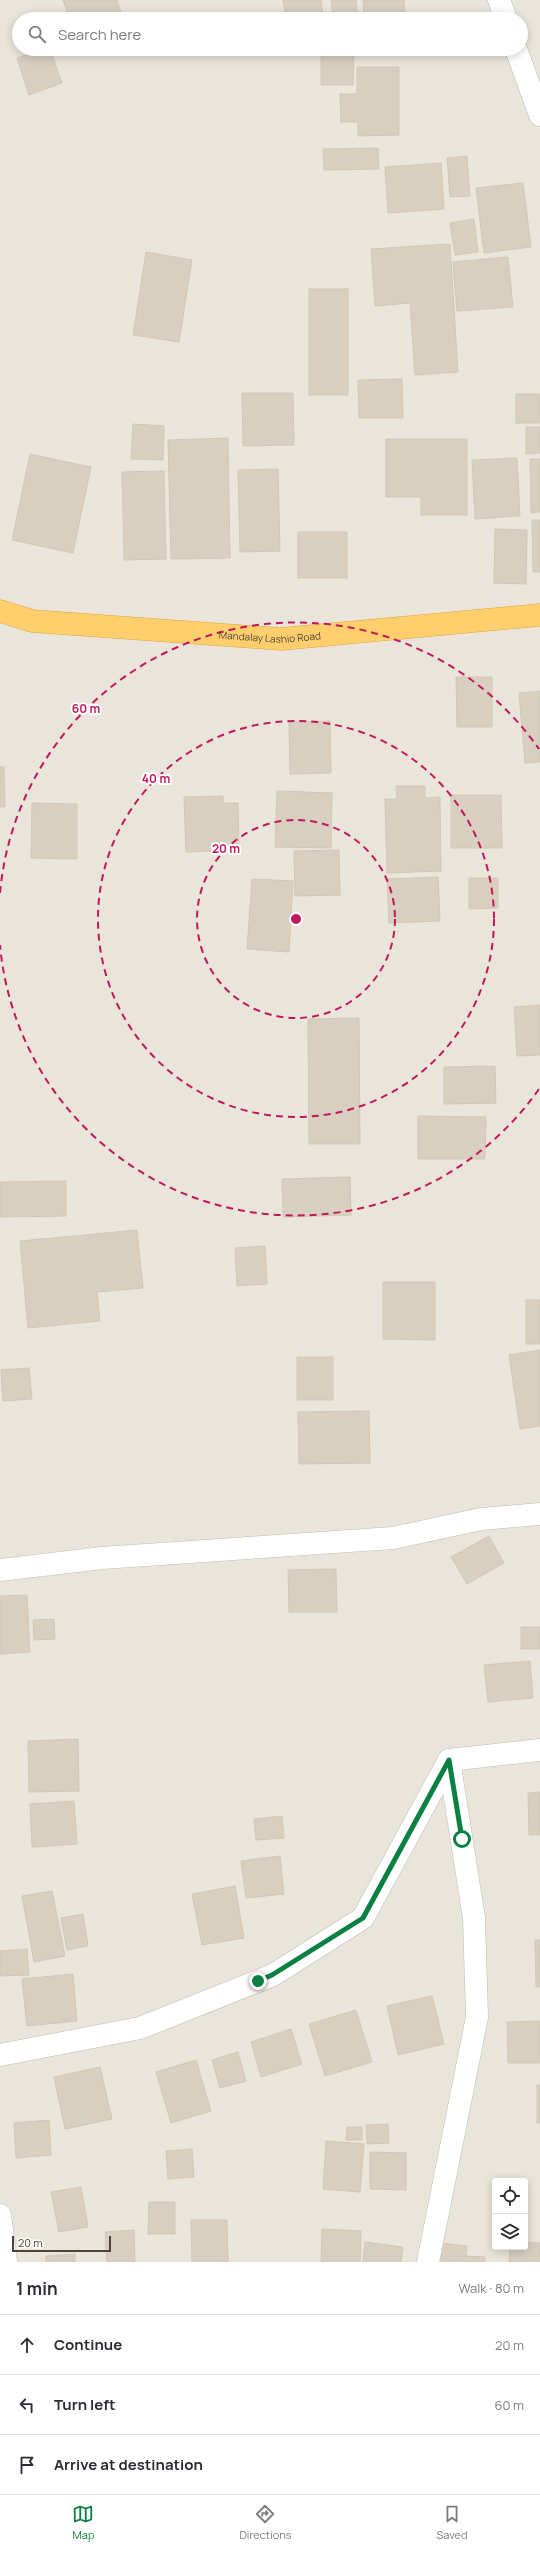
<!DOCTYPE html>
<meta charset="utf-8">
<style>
:root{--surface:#fff;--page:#f2f2f3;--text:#2b2b33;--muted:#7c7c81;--line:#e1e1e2;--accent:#0b8043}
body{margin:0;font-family:Manrope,sans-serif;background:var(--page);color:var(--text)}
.controls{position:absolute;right:12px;bottom:12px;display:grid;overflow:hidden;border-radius:4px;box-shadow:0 2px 10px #0003}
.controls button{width:36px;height:36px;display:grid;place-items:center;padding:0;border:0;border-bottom:1px solid var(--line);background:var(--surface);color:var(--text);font:20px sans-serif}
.scale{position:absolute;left:12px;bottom:10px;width:99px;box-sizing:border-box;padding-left:4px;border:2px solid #4b4439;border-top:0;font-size:11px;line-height:14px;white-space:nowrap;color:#4b4439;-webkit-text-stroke:3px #fff;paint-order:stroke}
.stop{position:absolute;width:12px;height:12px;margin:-9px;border:3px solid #0b8043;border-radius:50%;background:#fff}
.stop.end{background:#0b8043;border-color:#fff;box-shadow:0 1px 4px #0008}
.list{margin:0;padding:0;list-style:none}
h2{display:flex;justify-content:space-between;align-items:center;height:52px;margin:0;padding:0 16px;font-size:17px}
h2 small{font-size:13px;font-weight:400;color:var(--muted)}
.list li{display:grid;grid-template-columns:26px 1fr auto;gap:12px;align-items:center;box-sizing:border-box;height:60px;padding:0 16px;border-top:1px solid var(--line)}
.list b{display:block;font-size:15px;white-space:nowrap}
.list em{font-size:13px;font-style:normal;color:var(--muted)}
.icon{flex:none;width:22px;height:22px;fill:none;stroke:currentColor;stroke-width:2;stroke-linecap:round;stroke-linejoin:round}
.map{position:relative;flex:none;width:540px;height:2262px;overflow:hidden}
.search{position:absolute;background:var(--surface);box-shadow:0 2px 10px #0003;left:12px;right:12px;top:12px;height:44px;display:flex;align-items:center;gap:10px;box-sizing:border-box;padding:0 14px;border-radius:22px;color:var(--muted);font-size:15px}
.sheet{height:232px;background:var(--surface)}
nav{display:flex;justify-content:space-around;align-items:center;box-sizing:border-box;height:56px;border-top:1px solid var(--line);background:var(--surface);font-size:11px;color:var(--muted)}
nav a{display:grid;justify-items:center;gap:2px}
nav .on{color:var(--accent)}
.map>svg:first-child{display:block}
</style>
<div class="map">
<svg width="540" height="2262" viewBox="0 0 540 2262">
<rect width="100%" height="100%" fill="#f6f3ec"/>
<!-- residential -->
<path fill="#eae5da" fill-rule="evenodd" d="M 0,0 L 540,0 L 540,2262 L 0,2262 ZM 19,19 L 521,19 L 521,49 L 19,49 ZM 495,2181 L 525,2181 L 525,2247 L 495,2247 Z"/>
<!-- building -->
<g fill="#d8cfc1" stroke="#d3c7b4">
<path d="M 63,0 L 117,0 L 123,19 L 70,19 Z"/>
<path d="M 283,0 L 321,0 L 323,16 L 286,19 Z"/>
<path d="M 331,0 L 356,0 L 358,19 L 333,19 Z"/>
<path d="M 363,0 L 404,0 L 405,13 L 364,16 Z"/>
<path d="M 43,49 L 50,49 L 62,83 L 29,95 L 17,58 Z"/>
<path d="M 321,49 L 354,49 L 353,85 L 321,85 Z"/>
<path d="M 357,67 L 399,67 L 399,135 L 358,136 L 358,122 L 341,122 L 340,94 L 357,94 Z"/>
<path d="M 378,148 L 379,169 L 324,170 L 323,149 Z"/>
<path d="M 467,156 L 470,196 L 450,197 L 447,158 Z"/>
<path d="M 441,163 L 444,209 L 388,213 L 385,167 Z"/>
<path d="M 523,183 L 531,247 L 484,253 L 476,188 Z"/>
<path d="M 474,219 L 478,252 L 455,255 L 450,223 Z"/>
<path d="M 450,244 L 458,372 L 415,375 L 410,303 L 375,306 L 371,249 Z"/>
<path d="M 146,252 L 192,260 L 179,342 L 133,335 Z"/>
<path d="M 508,257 L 513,307 L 457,311 L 453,262 Z"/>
<rect x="309" y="289" width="39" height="106"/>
<path d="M 402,379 L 403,418 L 359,418 L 358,380 Z"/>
<path d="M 242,393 L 293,393 L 294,445 L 243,446 Z"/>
<rect x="516" y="394" width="24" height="29"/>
<path d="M 133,424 L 164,426 L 163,460 L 131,459 Z"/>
<path d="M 526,427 L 540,427 L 540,453 L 526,454 Z"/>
<path d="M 228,438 L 230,558 L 171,559 L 168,440 Z"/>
<path d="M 386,439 L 467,439 L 467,515 L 421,515 L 421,497 L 386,497 Z"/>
<path d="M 30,454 L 91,467 L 73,553 L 12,540 Z"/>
<path d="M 517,458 L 520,516 L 475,519 L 472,460 Z"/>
<path d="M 530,459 L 540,459 L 540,512 L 531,513 Z"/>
<path d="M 278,469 L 280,551 L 240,552 L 238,470 Z"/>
<path d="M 164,471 L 166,559 L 124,560 L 122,472 Z"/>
<path d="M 532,520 L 540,520 L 540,572 L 533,572 Z"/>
<path d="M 495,529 L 527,530 L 526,584 L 494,583 Z"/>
<rect x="298" y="532" width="49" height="46"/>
<path d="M 456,677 L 492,677 L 492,727 L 457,727 Z"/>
<path d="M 540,691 L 540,762 L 525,763 L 519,693 Z"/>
<path d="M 330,721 L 331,773 L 290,774 L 289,722 Z"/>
<path d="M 0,767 L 4,767 L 5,807 L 0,807 Z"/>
<path d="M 396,786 L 425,786 L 425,798 L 440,797 L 441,871 L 387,873 L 385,799 L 397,799 Z"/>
<path d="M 277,791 L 332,793 L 331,848 L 275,847 Z"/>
<path d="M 451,795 L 501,795 L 502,848 L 451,848 Z"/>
<path d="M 223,796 L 223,803 L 238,803 L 239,850 L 186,852 L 184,797 Z"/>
<path d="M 32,803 L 77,804 L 77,859 L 31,858 Z"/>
<path d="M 339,850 L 340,895 L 295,896 L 294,851 Z"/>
<path d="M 438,877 L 440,921 L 389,923 L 387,879 Z"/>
<path d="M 469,878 L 498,878 L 498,908 L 469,909 Z"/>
<path d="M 252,879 L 293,881 L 289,952 L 247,949 Z"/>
<path d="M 540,1005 L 540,1055 L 517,1056 L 514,1007 Z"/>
<path d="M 359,1018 L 360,1144 L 309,1144 L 308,1019 Z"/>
<path d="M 495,1066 L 496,1103 L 444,1104 L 444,1067 Z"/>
<path d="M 418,1116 L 486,1117 L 485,1159 L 418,1159 Z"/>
<path d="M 350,1177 L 351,1215 L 283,1217 L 282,1179 Z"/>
<path d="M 66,1181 L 66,1216 L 0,1217 L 0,1182 Z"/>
<path d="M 137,1230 L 143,1288 L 97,1292 L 100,1321 L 28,1328 L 20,1241 Z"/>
<path d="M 265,1246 L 267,1284 L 237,1286 L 235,1248 Z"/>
<path d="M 383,1282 L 435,1282 L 435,1340 L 383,1339 Z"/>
<rect x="526" y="1300" width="14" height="44"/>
<path d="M 540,1350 L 540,1426 L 520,1429 L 509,1355 Z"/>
<rect x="297" y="1357" width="36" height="43"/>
<path d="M 29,1368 L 32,1399 L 3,1401 L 1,1370 Z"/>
<path d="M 369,1411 L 370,1463 L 299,1464 L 298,1412 Z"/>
<path d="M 489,1536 L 504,1563 L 467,1584 L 451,1557 Z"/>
<path d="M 336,1569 L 337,1612 L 289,1612 L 288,1570 Z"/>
<path d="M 27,1595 L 30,1652 L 0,1654 L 0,1596 Z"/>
<path d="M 54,1619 L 55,1639 L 34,1640 L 33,1620 Z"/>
<rect x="521" y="1627" width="19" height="22"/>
<path d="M 530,1661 L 533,1698 L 488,1702 L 484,1665 Z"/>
<path d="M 78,1739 L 79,1791 L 29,1792 L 28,1741 Z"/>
<path d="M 540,1792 L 540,1835 L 529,1835 L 528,1793 Z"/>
<path d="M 74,1801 L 77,1844 L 32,1847 L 30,1804 Z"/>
<path d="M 282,1816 L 284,1838 L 256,1840 L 254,1819 Z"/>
<path d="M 280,1856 L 284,1894 L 246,1898 L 241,1861 Z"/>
<path d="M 235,1886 L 244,1938 L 202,1945 L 192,1894 Z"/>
<path d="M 52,1891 L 65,1956 L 34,1962 L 22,1896 Z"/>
<path d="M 83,1914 L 88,1946 L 67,1950 L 61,1918 Z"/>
<path d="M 535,1940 L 540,1940 L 540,1987 L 536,1987 Z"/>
<path d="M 27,1949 L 29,1975 L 0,1976 L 0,1951 Z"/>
<path d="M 73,1974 L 77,2021 L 27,2026 L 22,1979 Z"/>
<path d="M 432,1996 L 444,2044 L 398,2055 L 387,2006 Z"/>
<path d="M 356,2010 L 372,2062 L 325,2076 L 309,2024 Z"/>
<path d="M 540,2021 L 540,2063 L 508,2063 L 507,2022 Z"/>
<path d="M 291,2029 L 302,2064 L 261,2077 L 251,2042 Z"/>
<path d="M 238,2052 L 246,2081 L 220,2088 L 212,2060 Z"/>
<path d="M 196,2060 L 211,2111 L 171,2123 L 156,2072 Z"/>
<path d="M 100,2067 L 112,2119 L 65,2129 L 54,2077 Z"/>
<rect x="537" y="2085" width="3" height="38"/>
<path d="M 49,2120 L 51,2155 L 16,2158 L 14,2123 Z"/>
<path d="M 388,2124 L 389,2143 L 367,2144 L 366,2125 Z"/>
<path d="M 347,2127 L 362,2127 L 362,2140 L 346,2140 Z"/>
<path d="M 326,2141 L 364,2144 L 360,2192 L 323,2189 Z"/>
<path d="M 192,2149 L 194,2177 L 168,2179 L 166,2151 Z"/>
<path d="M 370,2152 L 406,2153 L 406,2190 L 370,2189 Z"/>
<path d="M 81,2187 L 88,2227 L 59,2232 L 51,2192 Z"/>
<path d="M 149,2202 L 175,2202 L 175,2234 L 148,2234 Z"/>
<path d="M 191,2220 L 227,2220 L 228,2262 L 192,2262 Z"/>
<path d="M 322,2229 L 361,2231 L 360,2262 L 321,2262 Z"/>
<path d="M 134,2230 L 135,2262 L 107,2262 L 105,2232 Z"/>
<path d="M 365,2242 L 403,2247 L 401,2262 L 363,2262 Z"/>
<path d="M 525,2242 L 540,2243 L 540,2262 L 509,2262 L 510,2247 L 525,2247 Z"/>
<path d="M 442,2243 L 467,2246 L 466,2256 L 485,2257 L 485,2262 L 441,2262 Z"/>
<path d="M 75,2254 L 75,2262 L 46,2262 L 46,2256 Z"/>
</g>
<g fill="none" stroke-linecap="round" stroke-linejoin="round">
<!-- minor casing -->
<g stroke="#c2bbae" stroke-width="23">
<g id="minor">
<path d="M 499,0 L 506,19"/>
<path d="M 516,49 L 540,115"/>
<path d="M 0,1570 L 102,1558 L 393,1538 L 481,1519 L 540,1514"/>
<path d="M 0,2055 L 140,2028 L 273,1975 L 363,1918 L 449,1760"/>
<path d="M 0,2215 L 6,2262"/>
<path d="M 428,2262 L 477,2017 L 474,1918 L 449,1760 L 540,1750"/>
</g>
</g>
<!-- highway casing -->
<g stroke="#e0a43c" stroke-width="23">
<g id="highway">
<path id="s1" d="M 0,611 L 32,621 L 281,639 L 540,615"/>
</g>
</g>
<!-- minor -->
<use href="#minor" stroke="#fff" stroke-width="22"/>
<!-- highway -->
<use href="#highway" stroke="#ffcf6e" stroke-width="22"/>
</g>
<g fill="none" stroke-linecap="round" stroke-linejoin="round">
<!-- route -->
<path stroke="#0b8043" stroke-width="5" d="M 258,1981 L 272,1975 L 363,1918 L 449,1760 L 462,1839"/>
</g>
<!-- distance rings -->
<g fill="none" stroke="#c2185b" stroke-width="2" stroke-dasharray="7 5">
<circle cx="296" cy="919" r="99"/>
<circle cx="296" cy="919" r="198"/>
<path d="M539 1089A297 297 0 0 1 0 945M0 893A297 297 0 0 1 539 749"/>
</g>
<g text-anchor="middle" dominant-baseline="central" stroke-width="4" stroke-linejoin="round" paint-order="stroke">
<!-- street labels -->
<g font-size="10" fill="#4b4439" stroke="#fff">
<text stroke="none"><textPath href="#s1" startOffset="272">Mandalay Lashio Road</textPath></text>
</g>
</g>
<circle cx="296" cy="919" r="6" fill="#c2185b" stroke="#fff" stroke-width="2"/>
<g font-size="12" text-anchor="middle" font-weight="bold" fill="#c2185b" stroke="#fff" stroke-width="4" stroke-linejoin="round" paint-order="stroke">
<text x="86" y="713">60 m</text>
<text x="156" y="783">40 m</text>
<text x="226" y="853">20 m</text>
</g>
</svg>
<div class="controls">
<button><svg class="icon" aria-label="locate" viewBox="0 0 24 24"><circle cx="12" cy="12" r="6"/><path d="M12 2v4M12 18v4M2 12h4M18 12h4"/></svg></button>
<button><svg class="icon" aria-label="layers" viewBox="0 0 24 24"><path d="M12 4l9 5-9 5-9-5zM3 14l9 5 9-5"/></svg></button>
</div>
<div class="scale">20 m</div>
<div class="stop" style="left:462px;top:1839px"></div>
<div class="stop end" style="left:258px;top:1981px"></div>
<div class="search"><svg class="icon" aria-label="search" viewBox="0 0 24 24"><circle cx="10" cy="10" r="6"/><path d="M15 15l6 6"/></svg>Search here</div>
</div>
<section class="sheet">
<h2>1 min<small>Walk · 80 m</small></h2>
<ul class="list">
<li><svg class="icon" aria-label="ahead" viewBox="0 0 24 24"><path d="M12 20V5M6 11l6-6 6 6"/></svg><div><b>Continue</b></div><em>20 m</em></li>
<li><svg class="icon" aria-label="left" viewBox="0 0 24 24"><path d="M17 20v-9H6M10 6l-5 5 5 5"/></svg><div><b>Turn left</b></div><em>60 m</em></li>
<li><svg class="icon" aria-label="arrive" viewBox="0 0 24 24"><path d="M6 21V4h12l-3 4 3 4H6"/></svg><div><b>Arrive at destination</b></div></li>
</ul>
</section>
<nav>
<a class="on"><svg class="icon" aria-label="map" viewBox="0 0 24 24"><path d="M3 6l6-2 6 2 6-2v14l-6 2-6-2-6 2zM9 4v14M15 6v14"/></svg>Map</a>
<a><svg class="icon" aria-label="directions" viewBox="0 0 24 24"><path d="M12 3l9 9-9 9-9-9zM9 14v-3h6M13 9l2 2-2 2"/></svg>Directions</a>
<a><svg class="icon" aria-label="saved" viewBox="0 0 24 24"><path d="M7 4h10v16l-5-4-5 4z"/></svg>Saved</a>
</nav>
